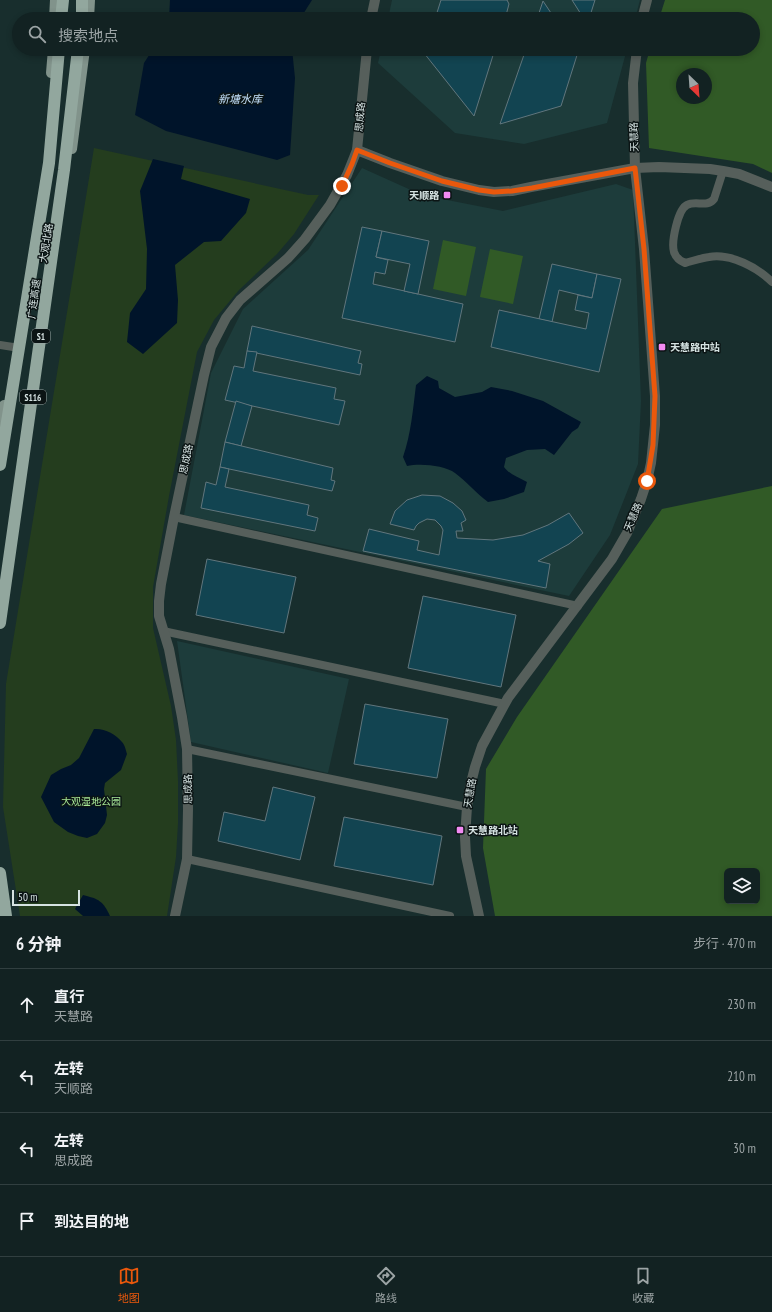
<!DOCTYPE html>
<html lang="zh">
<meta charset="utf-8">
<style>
:root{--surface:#122222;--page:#1b2a2a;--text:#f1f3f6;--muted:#9ca4a5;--line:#313f40;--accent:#ea580c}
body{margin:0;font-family:"PT Sans Narrow","Noto Sans SC",sans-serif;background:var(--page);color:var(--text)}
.controls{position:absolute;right:12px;bottom:12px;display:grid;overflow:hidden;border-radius:6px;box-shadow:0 2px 6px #0003}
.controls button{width:36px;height:36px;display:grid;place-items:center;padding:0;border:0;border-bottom:1px solid var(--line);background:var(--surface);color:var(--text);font:20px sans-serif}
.compass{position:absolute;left:676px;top:68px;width:36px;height:36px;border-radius:50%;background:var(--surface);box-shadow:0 2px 6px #0003;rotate:155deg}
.scale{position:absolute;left:12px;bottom:10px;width:68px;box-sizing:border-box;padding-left:4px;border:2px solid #d6e3e2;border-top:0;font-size:11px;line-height:14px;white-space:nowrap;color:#d6e3e2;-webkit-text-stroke:3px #0b1414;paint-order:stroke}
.stop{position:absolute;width:12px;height:12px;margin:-9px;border:3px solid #ea580c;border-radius:50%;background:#fff}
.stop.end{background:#ea580c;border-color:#fff;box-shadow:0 1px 4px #0008}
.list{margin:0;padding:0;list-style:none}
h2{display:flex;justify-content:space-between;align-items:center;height:52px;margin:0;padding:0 16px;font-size:17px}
h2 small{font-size:13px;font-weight:400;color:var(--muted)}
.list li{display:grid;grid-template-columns:26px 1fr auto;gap:12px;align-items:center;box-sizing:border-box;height:72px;padding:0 16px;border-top:1px solid var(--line)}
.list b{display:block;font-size:15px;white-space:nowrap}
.list p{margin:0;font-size:13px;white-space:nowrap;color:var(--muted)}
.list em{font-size:13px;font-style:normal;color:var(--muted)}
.icon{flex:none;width:22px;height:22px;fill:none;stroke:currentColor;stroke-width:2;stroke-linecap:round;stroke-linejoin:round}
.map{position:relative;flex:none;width:772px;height:916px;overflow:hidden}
.search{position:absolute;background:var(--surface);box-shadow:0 2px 6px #0003;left:12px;right:12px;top:12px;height:44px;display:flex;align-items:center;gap:10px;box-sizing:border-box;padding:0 14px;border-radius:22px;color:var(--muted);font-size:15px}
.sheet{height:340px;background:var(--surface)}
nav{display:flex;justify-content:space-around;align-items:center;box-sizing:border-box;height:56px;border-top:1px solid var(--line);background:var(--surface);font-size:11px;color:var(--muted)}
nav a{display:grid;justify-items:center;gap:2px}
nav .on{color:var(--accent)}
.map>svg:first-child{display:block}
</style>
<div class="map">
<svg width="772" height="916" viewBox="0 0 772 916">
<rect width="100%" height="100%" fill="#182e2d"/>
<!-- built -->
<g fill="#1d3c3b">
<path d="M 392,0 L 640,0 L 635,19 L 388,19 Z"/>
<path d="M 381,49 L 627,49 L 607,123 L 524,144 L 455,133 L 378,63 Z"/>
<path d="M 362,168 L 422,195 L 503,211 L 616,184 L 633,190 L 641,401 L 638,464 L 610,535 L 569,596 L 184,515 L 211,373 L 243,309 L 308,250 Z"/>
<path d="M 177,641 L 349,679 L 328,773 L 191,742 Z"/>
</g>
<!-- green -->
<path fill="#243d1e" d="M 94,148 L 308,195 L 319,195 L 294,234 L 277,254 L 239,290 L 214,320 L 197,352 L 169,496 L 153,587 L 153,628 L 171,706 L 176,740 L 178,781 L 178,823 L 176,857 L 167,916 L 20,916 L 3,807 L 6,684 Z"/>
<!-- forest -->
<g fill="#315a26" fill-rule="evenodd">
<path d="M 665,0 L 772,0 L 772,173 L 753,164 L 649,148 L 646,63 L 650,49 L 753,49 L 753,19 L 659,19 ZM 682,74 L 706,74 L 706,98 L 682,98 Z"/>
<path d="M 443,240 L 476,247 L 466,296 L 433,289 Z"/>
<path d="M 490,249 L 523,256 L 513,304 L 480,297 Z"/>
<path d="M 772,486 L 772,916 L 495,916 L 483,848 L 486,769 L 517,717 L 662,509 ZM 727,871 L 757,871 L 757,901 L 727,901 Z"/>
</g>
<!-- water -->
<g fill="#00142a">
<path d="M 170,0 L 312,0 L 300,19 L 169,19 Z"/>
<path d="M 153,49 L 292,49 L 295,78 L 290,155 L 277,160 L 166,131 L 135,115 L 144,63 Z"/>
<path d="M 153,159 L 184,166 L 181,179 L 250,199 L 246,213 L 221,241 L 204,242 L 175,265 L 178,300 L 177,323 L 143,354 L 127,342 L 130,313 L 146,289 L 147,249 L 140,191 Z"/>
<path d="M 427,376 L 438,381 L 439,388 L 455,397 L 482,392 L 491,387 L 512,391 L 543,401 L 581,422 L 578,428 L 572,432 L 554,455 L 545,449 L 527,450 L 506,458 L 504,467 C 510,475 518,477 527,482 L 524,492 L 504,499 L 488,502 C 476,493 467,482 455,473 C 445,465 419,463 407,466 L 403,457 C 411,434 413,409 416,385 Z"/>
<path d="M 94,729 C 104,728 116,734 122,742 C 125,745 126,751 127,754 L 121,770 L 105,783 L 104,789 L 107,815 L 105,823 L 97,834 L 87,838 L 78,836 L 68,832 L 54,822 L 41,797 L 51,775 L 61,769 L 71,765 L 79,758 Z"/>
<path d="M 83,895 C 99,899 103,901 110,916 L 83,916 L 75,909 Z"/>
</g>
<!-- building -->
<g fill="#124451" stroke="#61767d">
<path d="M 441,0 L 507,0 L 509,4 L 505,19 L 435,19 Z"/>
<path d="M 572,0 L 595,0 L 589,19 L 584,19 Z"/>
<path d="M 543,1 L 555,19 L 537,19 Z"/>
<path d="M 425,49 L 495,49 L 474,116 L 424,53 Z"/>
<path d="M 526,49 L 576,49 L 578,52 L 561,106 L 500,124 Z"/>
<path d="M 362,227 L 382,231 L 376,257 L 388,260 L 385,274 L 375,272 L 373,284 L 463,304 L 455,342 L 342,318 Z"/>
<path d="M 382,231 L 429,241 L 418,294 L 404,291 L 410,264 L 376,257 Z"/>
<path d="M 552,264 L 597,274 L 592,298 L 559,290 L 552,322 L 539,319 Z"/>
<path d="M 597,274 L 621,279 L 599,372 L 491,347 L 499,310 L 586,329 L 589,313 L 575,310 L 578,295 L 592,298 Z"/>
<path d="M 252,326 L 361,351 L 358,363 L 362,364 L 360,375 L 247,351 Z"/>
<path d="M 247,351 L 257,352 L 253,371 L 336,388 L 334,399 L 345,401 L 339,425 L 225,400 L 234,366 L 244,368 Z"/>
<path d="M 236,401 L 252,406 L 241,446 L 225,442 Z"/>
<path d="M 225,442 L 333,468 L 331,480 L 335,481 L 332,491 L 220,467 Z"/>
<path d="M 220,467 L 229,469 L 225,487 L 309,505 L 307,515 L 318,518 L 315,531 L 201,508 L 206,482 L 216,485 Z"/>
<path d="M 422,495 L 440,496 L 453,503 L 462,511 L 466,520 L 461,523 L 463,531 L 456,531 L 457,538 L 493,540 L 523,535 L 548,525 L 569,513 L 583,533 L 569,544 L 538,561 L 550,564 L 546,588 L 363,551 L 369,529 L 419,541 L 417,550 L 439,555 L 443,530 L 441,526 L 435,520 L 427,519 L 419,523 L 416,526 L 414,530 L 390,524 L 395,511 L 407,500 Z"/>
<path d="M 207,559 L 296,577 L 284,633 L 196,615 Z"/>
<path d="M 423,596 L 516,615 L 501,687 L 408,668 Z"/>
<path d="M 365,704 L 448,719 L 437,778 L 354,764 Z"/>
<path d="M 273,787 L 315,797 L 300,860 L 218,841 L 224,812 L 265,821 Z"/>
<path d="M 344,817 L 442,836 L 433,885 L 334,866 Z"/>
</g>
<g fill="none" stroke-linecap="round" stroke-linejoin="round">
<!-- minor -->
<g stroke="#565f5b" stroke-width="8">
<path d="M 723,171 L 714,199 C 707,208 696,200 687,205 C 678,209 671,242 674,252 C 676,258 680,261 685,263 C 693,261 701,258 709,257 C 731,253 758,268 772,282"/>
<path d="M 0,345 L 13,347"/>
<path d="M 174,517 L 578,606"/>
<path d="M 163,631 L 505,704"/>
<path d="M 187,749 L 467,807"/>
<path d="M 187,859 L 450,916"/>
</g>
<!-- tertiary -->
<g stroke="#565f5b" stroke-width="10">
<path d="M 371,19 L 375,0"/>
<path d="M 642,19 L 647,0"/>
<path d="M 357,150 L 390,163 L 442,181 L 479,190 L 494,192 L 512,191 L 531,187 L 635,168 L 659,167 L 710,169 L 723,171 L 739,174 L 772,187"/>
<path d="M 175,916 L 187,859 L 188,809 L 187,749 L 182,717 L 169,649 L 159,616 L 159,601 L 161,584 L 174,517 L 204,375 L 211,347 L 226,318 L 240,300 L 288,258 L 305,239 L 330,205 L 347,175 L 357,150 L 367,49"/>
<path d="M 479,916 L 466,856 L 465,837 L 467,807 L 470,787 L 475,767 L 482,746 L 508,698 L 612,559 L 627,533 L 641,499 L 647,481 L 651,463 L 655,425 L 655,396 L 644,249 L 635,168 L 633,83 L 637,49"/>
</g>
<!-- primary -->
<g stroke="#81938b" stroke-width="10">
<path d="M 54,19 L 55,0"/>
<path d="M 89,19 L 90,0"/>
<path d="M 51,73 L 53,49"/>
<path d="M 72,149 L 85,49"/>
<path d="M 0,427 L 4,405"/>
</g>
<!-- motorway -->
<g stroke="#92a79e" stroke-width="12">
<path d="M 61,19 L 63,0"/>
<path d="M 82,19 L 82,0"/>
<path d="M 0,873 L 6,916"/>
</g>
<!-- motorway-bridge -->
<g stroke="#92a79e" stroke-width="12">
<path d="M 0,465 L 49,163 L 59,49"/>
<path d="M 0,623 L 64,170 L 78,49"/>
</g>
</g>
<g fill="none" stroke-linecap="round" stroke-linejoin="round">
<!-- route -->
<path stroke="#ea580c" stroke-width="5" d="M 342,186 L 352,164 L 357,150 L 390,163 L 442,181 L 479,190 L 494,192 L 512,191 L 532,188 L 635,168 L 644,249 L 655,396 L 653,445 L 647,481"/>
</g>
<!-- markers -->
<g fill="#f28af2" stroke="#0b1414" stroke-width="1.5">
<rect x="443" y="191" width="8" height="8" rx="2"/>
<rect x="658" y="343" width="8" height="8" rx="2"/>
<rect x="456" y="826" width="8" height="8" rx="2"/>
</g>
<g text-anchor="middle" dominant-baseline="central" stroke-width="3" stroke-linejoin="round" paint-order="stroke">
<!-- shield labels -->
<g fill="#0b1414" stroke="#99a5a4" stroke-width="1">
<rect x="32" y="329" width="18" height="14" rx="3"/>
<rect x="20" y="390" width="26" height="14" rx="3"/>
</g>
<g font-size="9" font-weight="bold" fill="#d6e3e2">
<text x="41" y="336">S1</text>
<text x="33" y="397">S116</text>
</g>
<!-- street labels -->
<g font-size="10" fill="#d6e3e2" stroke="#0b1414">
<text transform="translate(360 117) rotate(-85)">思成路</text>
<text transform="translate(634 137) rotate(-92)">天慧路</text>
<text transform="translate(46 243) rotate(-81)">大观北路</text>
<text transform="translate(34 299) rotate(-82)">广连高速</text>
<text transform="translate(186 459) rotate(-78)">思成路</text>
<text transform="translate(633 517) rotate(-67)">天慧路</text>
<text transform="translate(188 789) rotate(-91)">思成路</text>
<text transform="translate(470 793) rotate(-80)">天慧路</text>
</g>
<!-- poi labels -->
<g font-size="10" font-weight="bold" fill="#d6e3e2" stroke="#0b1414" text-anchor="start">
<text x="439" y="195" text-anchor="end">天顺路</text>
<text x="670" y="347">天慧路中站</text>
<text x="468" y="830">天慧路北站</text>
</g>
<!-- park labels -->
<g font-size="10" fill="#a7e697" stroke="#0b1414">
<text x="91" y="801">大观湿地公园</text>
</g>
<!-- water labels -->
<g font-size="11" font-style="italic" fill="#c4e1fd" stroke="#0b1414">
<text x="240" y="99">新塘水库</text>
</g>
</g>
</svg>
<div class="controls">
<button><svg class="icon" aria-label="layers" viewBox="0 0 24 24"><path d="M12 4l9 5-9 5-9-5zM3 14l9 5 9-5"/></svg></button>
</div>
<svg class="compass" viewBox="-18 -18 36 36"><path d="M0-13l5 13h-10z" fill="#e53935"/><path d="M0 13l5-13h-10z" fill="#9ca4a5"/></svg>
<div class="scale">50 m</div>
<div class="stop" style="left:647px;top:481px"></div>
<div class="stop end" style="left:342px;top:186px"></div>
<div class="search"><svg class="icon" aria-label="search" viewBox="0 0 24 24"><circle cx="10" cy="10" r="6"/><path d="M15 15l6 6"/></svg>搜索地点</div>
</div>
<section class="sheet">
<h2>6 分钟<small>步行 · 470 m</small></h2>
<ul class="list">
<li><svg class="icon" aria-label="ahead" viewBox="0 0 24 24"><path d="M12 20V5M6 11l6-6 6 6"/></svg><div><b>直行</b><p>天慧路</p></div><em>230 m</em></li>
<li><svg class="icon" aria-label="left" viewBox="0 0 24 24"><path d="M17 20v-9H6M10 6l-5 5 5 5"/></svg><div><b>左转</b><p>天顺路</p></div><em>210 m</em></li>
<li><svg class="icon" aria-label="left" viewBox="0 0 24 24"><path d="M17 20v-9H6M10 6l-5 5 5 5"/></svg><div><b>左转</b><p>思成路</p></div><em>30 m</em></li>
<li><svg class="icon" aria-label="arrive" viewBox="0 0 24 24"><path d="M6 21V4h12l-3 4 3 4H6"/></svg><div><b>到达目的地</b></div></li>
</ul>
</section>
<nav>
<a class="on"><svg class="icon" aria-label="map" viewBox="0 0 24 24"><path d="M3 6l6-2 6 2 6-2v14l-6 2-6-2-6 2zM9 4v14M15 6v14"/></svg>地图</a>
<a><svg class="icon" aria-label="directions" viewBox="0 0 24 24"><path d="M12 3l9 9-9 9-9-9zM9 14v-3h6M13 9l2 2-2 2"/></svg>路线</a>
<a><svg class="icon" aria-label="saved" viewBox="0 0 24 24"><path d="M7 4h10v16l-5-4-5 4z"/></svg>收藏</a>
</nav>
